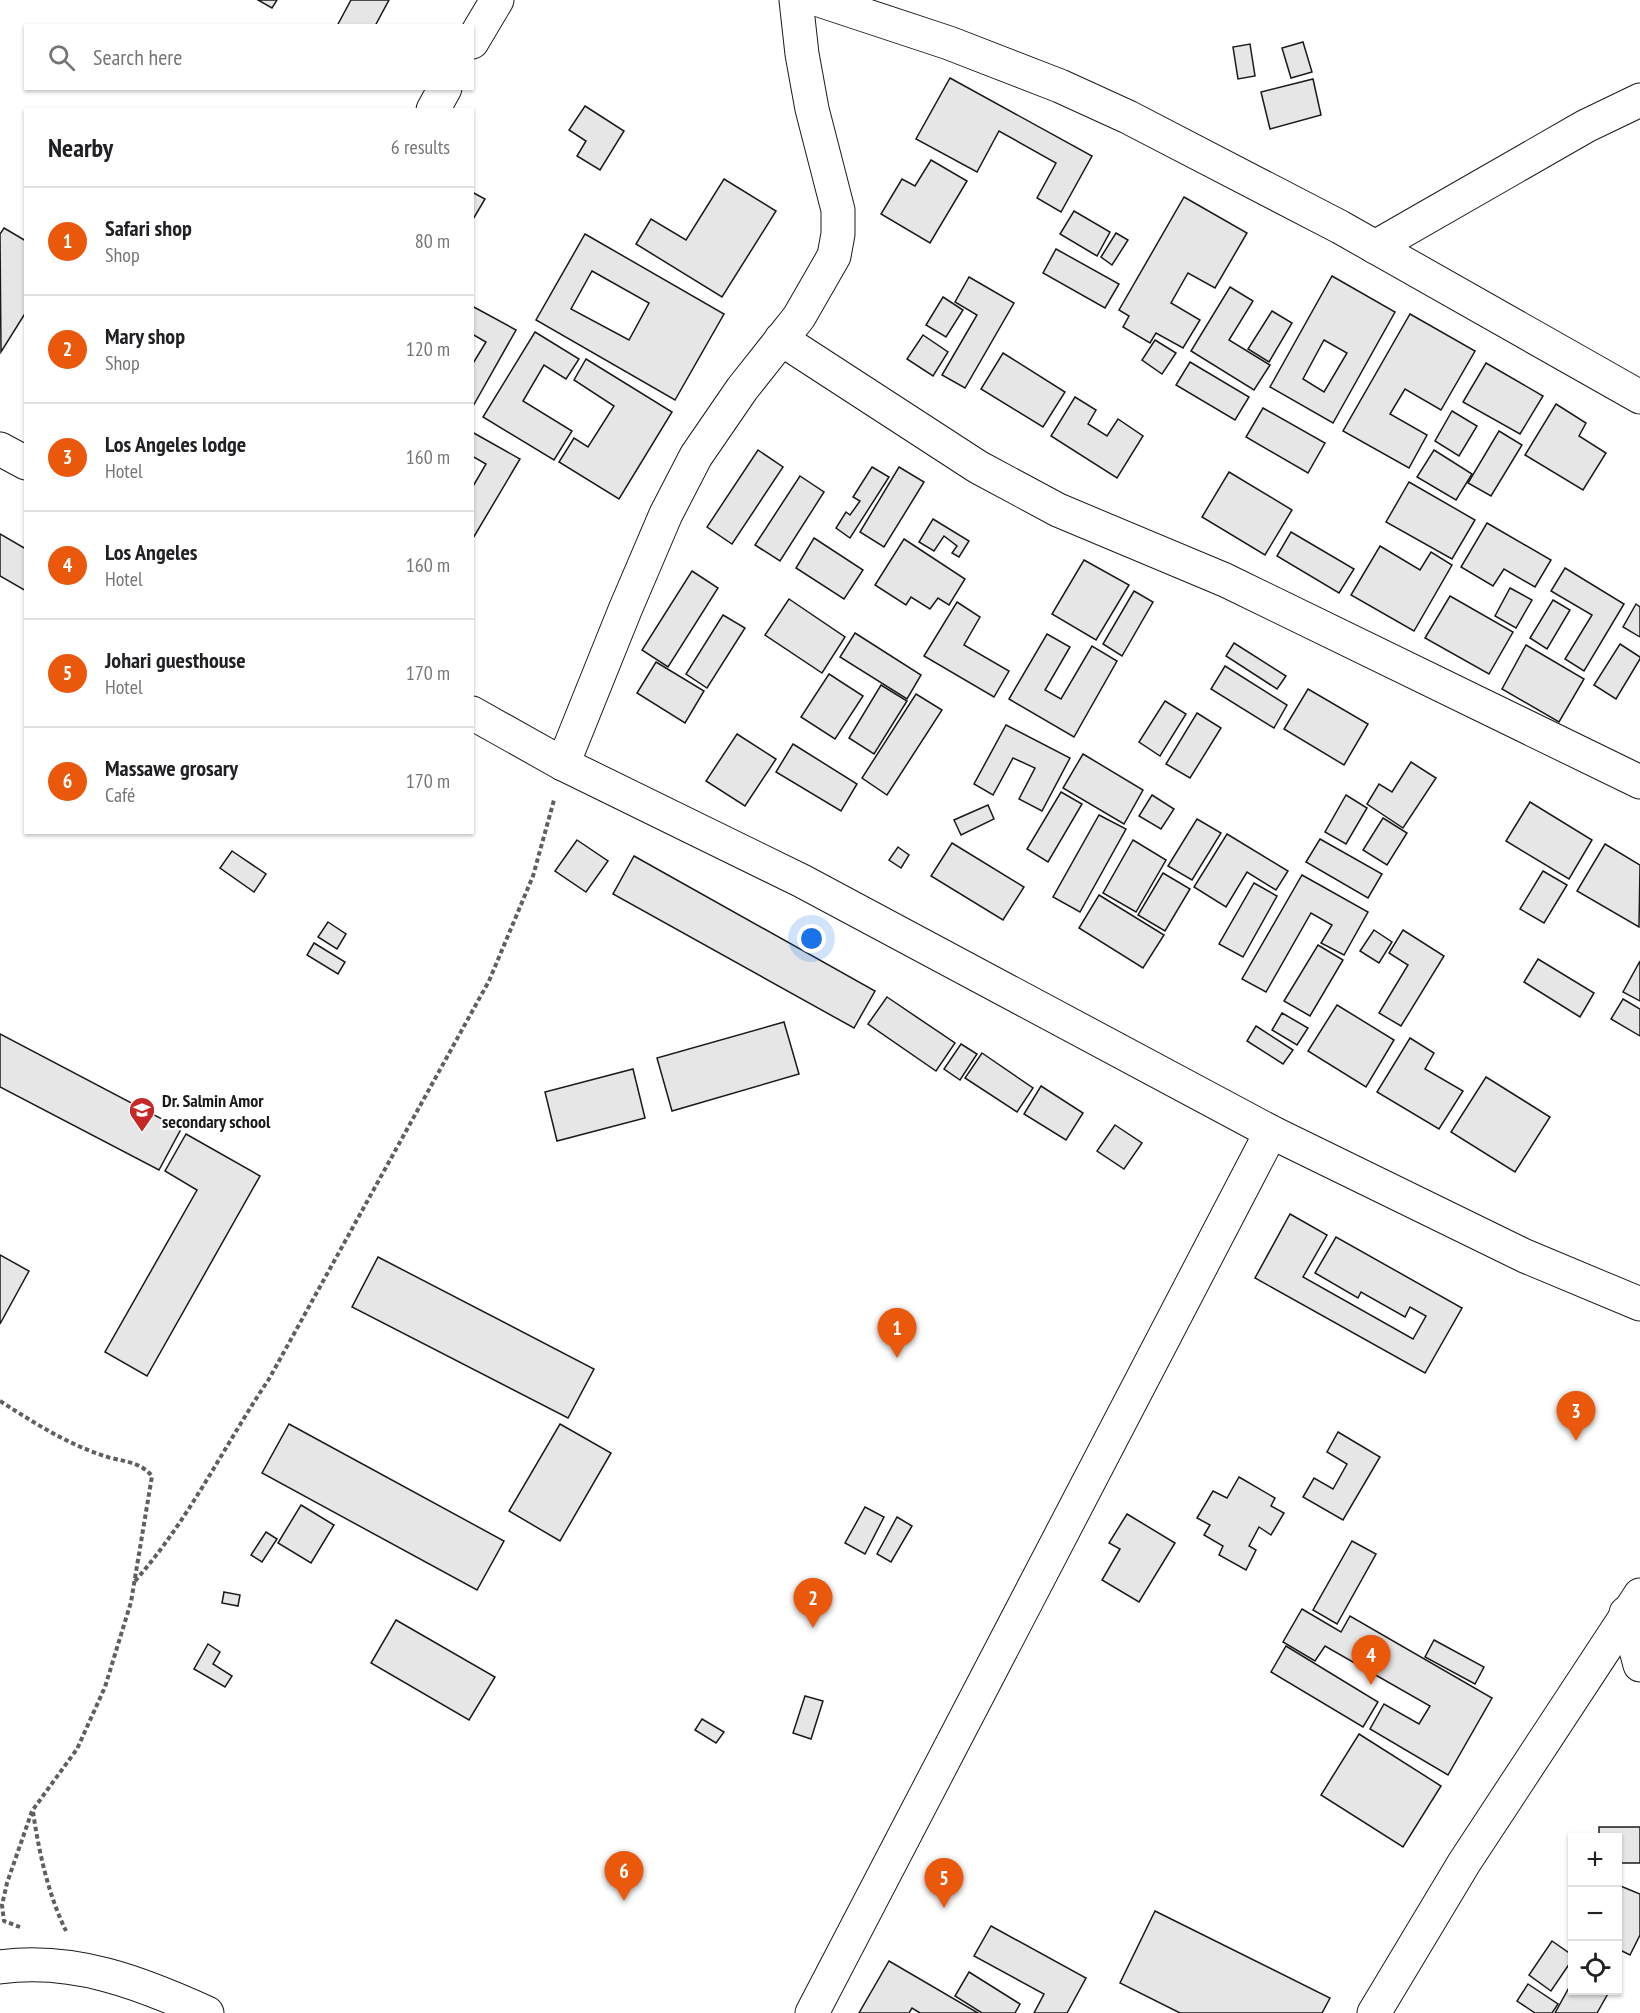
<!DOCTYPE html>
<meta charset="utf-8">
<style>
:root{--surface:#fff;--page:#f2f2f2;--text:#202124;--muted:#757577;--line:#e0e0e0;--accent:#ea580c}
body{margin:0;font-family:"PT Sans Narrow",sans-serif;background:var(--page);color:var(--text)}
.controls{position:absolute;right:18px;bottom:18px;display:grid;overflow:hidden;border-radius:0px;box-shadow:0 2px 4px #0004}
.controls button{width:54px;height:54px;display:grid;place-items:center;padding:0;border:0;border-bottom:2px solid var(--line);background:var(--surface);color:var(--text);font:30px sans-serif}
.you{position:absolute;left:812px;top:939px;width:21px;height:21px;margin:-15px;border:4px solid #fff;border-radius:50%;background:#1a73e8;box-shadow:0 0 0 9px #1a73e833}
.badge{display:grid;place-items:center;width:39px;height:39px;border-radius:50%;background:var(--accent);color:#fff;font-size:20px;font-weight:700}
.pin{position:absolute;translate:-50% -50px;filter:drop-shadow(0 2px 3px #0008)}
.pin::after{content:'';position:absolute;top:32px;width:21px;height:18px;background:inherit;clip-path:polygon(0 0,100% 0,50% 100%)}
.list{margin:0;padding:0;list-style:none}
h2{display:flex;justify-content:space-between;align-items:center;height:78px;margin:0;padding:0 24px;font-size:26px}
h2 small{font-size:20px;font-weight:400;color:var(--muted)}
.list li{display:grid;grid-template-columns:39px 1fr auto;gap:18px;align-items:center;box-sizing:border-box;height:108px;padding:0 24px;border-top:2px solid var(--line)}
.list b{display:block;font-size:22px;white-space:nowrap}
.list p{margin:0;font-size:20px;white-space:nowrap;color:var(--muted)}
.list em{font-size:20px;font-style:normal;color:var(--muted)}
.icon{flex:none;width:33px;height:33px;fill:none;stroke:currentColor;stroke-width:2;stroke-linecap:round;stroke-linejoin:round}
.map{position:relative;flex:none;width:1640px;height:2013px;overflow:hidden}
.search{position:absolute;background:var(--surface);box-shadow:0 2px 4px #0004;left:24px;top:24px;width:450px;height:66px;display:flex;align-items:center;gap:15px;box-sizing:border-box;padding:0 21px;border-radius:0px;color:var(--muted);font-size:22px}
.panel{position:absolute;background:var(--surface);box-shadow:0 2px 4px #0004;left:24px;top:108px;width:450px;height:726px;border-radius:0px}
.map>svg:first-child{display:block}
</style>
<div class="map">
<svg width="1640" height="2013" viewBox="0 0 1640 2013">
<rect width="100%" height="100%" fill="#fff"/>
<!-- building -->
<g fill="#e6e6e6" stroke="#1a1a1a" stroke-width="1.5" fill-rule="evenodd">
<path d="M 258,0 L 277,0 L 272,8 Z"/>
<path d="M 351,0 L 389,0 L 375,26 L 337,26 Z"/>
<path d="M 1303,42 L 1312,72 L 1291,78 L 1282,48 Z"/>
<path d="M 1250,44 L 1255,76 L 1238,79 L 1233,47 Z"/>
<path d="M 950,78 L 1092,156 L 1061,212 L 1037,198 L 1056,163 L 999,131 L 977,172 L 916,139 Z"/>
<path d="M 1313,79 L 1321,115 L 1270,129 L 1261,92 Z"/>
<path d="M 585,106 L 624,131 L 600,170 L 577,156 L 586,141 L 569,130 Z"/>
<path d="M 931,160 L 967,181 L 930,243 L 881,214 L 902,179 L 915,186 Z"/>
<path d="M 724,179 L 776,211 L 722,297 L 636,244 L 651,219 L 686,240 Z"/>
<path d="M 472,192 L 485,199 L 472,221 Z"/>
<path d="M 1184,197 L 1247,233 L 1215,288 L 1188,273 L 1171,303 L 1200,320 L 1183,348 L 1156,333 L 1150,343 L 1123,327 L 1129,316 L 1119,310 Z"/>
<path d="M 1074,211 L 1110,232 L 1097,256 L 1060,234 Z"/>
<path d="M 4,228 L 26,241 L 26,312 L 1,352 L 0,234 Z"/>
<path d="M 1116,233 L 1128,240 L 1112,265 L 1101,257 Z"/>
<path d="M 585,234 L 724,314 L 675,400 L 536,320 ZM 592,271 L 649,303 L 629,340 L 571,309 Z"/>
<path d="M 1056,249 L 1119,284 L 1105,308 L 1043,273 Z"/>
<path d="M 1332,276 L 1395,312 L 1333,423 L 1270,387 ZM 1324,340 L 1347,353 L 1324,392 L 1303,379 Z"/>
<path d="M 969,277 L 1014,303 L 965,388 L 942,375 L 977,315 L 955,302 Z"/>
<path d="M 1230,287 L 1253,301 L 1229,340 L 1270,365 L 1254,390 L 1191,351 Z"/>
<path d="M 943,297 L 963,310 L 946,337 L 926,325 Z"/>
<path d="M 472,306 L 516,330 L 472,408 L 472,365 L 486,342 L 472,334 Z"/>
<path d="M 1272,311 L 1292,323 L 1269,362 L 1248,349 Z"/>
<path d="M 1410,314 L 1475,351 L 1441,410 L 1405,389 L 1390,414 L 1427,435 L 1409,468 L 1343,431 Z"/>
<path d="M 535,332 L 579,359 L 566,379 L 544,365 L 523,401 L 572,431 L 554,460 L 483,417 Z"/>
<path d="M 923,335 L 948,352 L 933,376 L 907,359 Z"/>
<path d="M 1155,340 L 1176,353 L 1162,374 L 1142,360 Z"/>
<path d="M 1003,353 L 1065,392 L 1043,427 L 981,389 Z"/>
<path d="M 586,359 L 672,412 L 619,499 L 559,462 L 574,438 L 588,447 L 614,406 L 574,380 Z"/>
<path d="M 1190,362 L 1249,397 L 1235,420 L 1176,385 Z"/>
<path d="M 1486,363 L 1543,396 L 1520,434 L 1463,402 Z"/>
<path d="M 1075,397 L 1096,410 L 1088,424 L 1107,436 L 1118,419 L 1143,436 L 1117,478 L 1051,436 Z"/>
<path d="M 1556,404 L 1586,423 L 1579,436 L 1606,453 L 1583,490 L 1525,455 Z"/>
<path d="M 1263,408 L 1325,443 L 1308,473 L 1246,437 Z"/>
<path d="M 1452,411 L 1477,426 L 1459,456 L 1435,441 Z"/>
<path d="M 1499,431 L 1522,445 L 1491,496 L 1468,483 Z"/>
<path d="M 472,432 L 520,459 L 472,540 L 472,488 L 486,464 L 472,456 Z"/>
<path d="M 758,450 L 783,467 L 732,544 L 707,527 Z"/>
<path d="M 1434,450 L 1472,474 L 1456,500 L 1417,477 Z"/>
<path d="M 872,467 L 889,477 L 850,538 L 836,528 L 846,512 L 850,515 L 860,501 L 853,497 Z"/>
<path d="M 899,467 L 924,482 L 884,547 L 860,532 Z"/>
<path d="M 1229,472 L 1292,510 L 1265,555 L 1202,517 Z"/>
<path d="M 800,476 L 824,492 L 780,561 L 755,545 Z"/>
<path d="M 1409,482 L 1475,520 L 1452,559 L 1386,522 Z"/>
<path d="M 933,519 L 969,541 L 959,557 L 952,553 L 957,546 L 944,536 L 934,551 L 919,542 Z"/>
<path d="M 1487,523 L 1551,560 L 1535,587 L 1504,569 L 1493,586 L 1461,567 Z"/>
<path d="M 1291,532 L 1354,569 L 1339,593 L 1277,556 Z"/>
<path d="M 0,534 L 26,549 L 26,591 L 0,576 Z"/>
<path d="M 814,538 L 863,570 L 844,599 L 796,568 Z"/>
<path d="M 904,539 L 965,579 L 949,605 L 938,598 L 930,609 L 911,597 L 906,605 L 875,585 Z"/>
<path d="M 1380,546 L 1420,570 L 1431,552 L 1452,565 L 1414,631 L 1351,595 Z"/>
<path d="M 1084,560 L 1129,585 L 1096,640 L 1052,614 Z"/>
<path d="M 1565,568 L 1624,604 L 1584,671 L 1565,659 L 1592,615 L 1551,591 Z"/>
<path d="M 692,571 L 718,588 L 668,667 L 642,650 Z"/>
<path d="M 1510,588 L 1532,600 L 1516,628 L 1495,616 Z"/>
<path d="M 1134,591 L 1153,602 L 1122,656 L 1103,644 Z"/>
<path d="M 1450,596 L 1513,632 L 1489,674 L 1425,638 Z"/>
<path d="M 789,599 L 845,637 L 822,673 L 765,635 Z"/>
<path d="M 1553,600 L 1570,610 L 1547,649 L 1530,638 Z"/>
<path d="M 957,602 L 980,617 L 964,645 L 1009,671 L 994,697 L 924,656 Z"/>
<path d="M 1636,604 L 1640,607 L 1640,637 L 1623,627 Z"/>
<path d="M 723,615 L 745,628 L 707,688 L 686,674 Z"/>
<path d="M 855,633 L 921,675 L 907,699 L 840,657 Z"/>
<path d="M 1047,634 L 1070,647 L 1045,690 L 1061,699 L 1092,646 L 1117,661 L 1074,737 L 1009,699 Z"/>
<path d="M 1234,643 L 1286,676 L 1277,689 L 1226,656 Z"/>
<path d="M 1620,644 L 1640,657 L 1640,659 L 1616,699 L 1594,685 Z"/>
<path d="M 1526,645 L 1584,679 L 1559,722 L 1502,689 Z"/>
<path d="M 656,662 L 704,691 L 685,723 L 637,693 Z"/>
<path d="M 1225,666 L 1287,705 L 1274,728 L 1211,689 Z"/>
<path d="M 829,674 L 863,696 L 835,739 L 801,717 Z"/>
<path d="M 881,685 L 907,701 L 874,754 L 849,738 Z"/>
<path d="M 1308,689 L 1368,724 L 1344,765 L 1284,729 Z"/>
<path d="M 916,694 L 942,710 L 887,795 L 862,778 Z"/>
<path d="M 1165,701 L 1186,714 L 1160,756 L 1139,742 Z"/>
<path d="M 1197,713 L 1221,728 L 1190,778 L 1166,764 Z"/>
<path d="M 1006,725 L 1070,758 L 1042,811 L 1019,799 L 1035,768 L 1013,758 L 993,795 L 974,784 Z"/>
<path d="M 737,734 L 776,759 L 745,806 L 706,781 Z"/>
<path d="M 793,744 L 857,784 L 841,811 L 776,772 Z"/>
<path d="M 1083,754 L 1143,790 L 1124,824 L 1063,788 Z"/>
<path d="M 1411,762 L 1436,778 L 1403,828 L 1367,804 L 1379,784 L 1392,792 Z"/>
<path d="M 1061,792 L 1082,804 L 1048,862 L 1027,849 Z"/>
<path d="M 1152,795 L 1174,809 L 1161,829 L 1139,816 Z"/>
<path d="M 1346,795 L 1367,808 L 1346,844 L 1325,832 Z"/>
<path d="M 1530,802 L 1592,840 L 1569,879 L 1506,841 Z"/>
<path d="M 988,805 L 994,819 L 961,835 L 954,820 Z"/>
<path d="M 1099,815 L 1126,829 L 1080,912 L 1053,897 Z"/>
<path d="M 1383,818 L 1407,833 L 1387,865 L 1363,850 Z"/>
<path d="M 1197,819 L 1221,833 L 1192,880 L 1168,866 Z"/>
<path d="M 1227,834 L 1288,871 L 1276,890 L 1247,872 L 1226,907 L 1194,887 Z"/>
<path d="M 1320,839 L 1382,874 L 1368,898 L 1306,862 Z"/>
<path d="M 577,840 L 608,861 L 586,892 L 555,871 Z"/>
<path d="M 1133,840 L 1166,860 L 1136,912 L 1103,893 Z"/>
<path d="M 952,843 L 1024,887 L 1003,920 L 931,876 Z"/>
<path d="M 1605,844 L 1640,865 L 1639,927 L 1577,891 Z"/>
<path d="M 898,847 L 909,855 L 901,868 L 889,860 Z"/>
<path d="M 232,851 L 266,874 L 254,892 L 220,868 Z"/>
<path d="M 634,856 L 875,991 L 854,1028 L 613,894 Z"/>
<path d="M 1543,871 L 1567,885 L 1544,923 L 1520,909 Z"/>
<path d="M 1163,873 L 1190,889 L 1165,931 L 1138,915 Z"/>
<path d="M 1302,875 L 1368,912 L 1344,955 L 1321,943 L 1332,925 L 1311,913 L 1266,992 L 1242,979 Z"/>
<path d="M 1254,883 L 1277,896 L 1243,957 L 1219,944 Z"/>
<path d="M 1099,895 L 1164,935 L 1143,968 L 1079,928 Z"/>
<path d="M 328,922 L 346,934 L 337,949 L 318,937 Z"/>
<path d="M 1374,930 L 1392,942 L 1379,963 L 1360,951 Z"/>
<path d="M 1403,930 L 1444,956 L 1401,1026 L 1379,1013 L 1408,965 L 1389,953 Z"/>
<path d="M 314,943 L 345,962 L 338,974 L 307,955 Z"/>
<path d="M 1318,945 L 1343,960 L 1310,1016 L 1284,1001 Z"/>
<path d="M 1538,959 L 1594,993 L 1580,1017 L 1524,982 Z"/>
<path d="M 1640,961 L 1640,1001 L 1623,992 Z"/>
<path d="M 887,997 L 955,1043 L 936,1071 L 868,1024 Z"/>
<path d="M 1623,999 L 1640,1009 L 1640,1036 L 1611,1019 Z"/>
<path d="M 1337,1005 L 1394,1040 L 1366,1087 L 1308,1051 Z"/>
<path d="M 1282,1013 L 1308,1028 L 1297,1045 L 1272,1030 Z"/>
<path d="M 784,1022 L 799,1074 L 672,1111 L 657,1058 Z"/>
<path d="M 1256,1026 L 1293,1050 L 1283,1064 L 1247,1041 Z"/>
<path d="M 0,1034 L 181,1129 L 159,1170 L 0,1087 Z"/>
<path d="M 1410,1038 L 1434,1053 L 1425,1069 L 1463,1091 L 1439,1129 L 1377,1092 Z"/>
<path d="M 961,1044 L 977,1054 L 960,1080 L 944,1069 Z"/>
<path d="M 982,1053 L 1033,1088 L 1017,1112 L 965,1078 Z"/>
<path d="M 633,1069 L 645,1118 L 557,1141 L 545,1092 Z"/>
<path d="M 1486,1077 L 1550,1117 L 1515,1172 L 1451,1132 Z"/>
<path d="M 1041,1086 L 1083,1113 L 1066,1140 L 1024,1114 Z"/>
<path d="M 1115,1125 L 1142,1143 L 1124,1169 L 1097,1151 Z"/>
<path d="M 186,1134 L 260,1176 L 147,1376 L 105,1352 L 197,1190 L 165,1171 Z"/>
<path d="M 1290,1214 L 1327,1235 L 1303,1277 L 1413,1339 L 1426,1316 L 1410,1307 L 1405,1317 L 1361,1292 L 1358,1298 L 1315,1273 L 1336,1237 L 1462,1308 L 1425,1373 L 1255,1278 Z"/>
<path d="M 0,1255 L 29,1271 L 0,1324 Z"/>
<path d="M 378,1257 L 594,1369 L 568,1418 L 352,1307 Z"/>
<path d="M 289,1424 L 504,1541 L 477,1590 L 262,1473 Z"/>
<path d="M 560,1424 L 611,1453 L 560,1541 L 509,1511 Z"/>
<path d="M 1338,1432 L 1380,1457 L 1343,1520 L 1303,1497 L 1314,1478 L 1333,1489 L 1347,1464 L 1327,1452 Z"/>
<path d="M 1239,1477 L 1275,1498 L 1271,1506 L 1284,1513 L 1271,1535 L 1259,1527 L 1249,1546 L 1256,1550 L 1246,1570 L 1219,1555 L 1223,1546 L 1204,1535 L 1210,1525 L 1197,1518 L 1213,1491 L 1227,1498 Z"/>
<path d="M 301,1505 L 334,1525 L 311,1563 L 278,1543 Z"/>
<path d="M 865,1507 L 884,1517 L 865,1554 L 845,1543 Z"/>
<path d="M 1127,1514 L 1175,1543 L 1139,1602 L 1102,1580 L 1120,1549 L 1109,1543 Z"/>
<path d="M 897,1517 L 912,1526 L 891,1562 L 877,1554 Z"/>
<path d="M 266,1532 L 277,1539 L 262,1562 L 251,1555 Z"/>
<path d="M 1352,1541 L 1376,1554 L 1337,1624 L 1313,1610 Z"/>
<path d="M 224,1592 L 240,1595 L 238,1606 L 222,1603 Z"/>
<path d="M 1302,1609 L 1341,1632 L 1350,1616 L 1492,1698 L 1448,1775 L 1370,1729 L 1384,1704 L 1419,1724 L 1430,1706 L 1325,1646 L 1315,1661 L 1283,1642 Z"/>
<path d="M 396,1620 L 495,1677 L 469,1720 L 371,1663 Z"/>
<path d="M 1434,1640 L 1484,1667 L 1475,1684 L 1425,1657 Z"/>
<path d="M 208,1644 L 220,1652 L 213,1664 L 232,1676 L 225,1687 L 194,1669 Z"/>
<path d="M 1286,1646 L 1378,1702 L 1363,1727 L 1271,1672 Z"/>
<path d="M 805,1696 L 823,1701 L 811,1739 L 793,1733 Z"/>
<path d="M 702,1719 L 724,1732 L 716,1743 L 695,1730 Z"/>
<path d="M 1359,1734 L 1441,1786 L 1403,1847 L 1321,1795 Z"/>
<path d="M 1599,1827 L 1640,1827 L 1640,1863 L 1618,1863 L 1618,1838 L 1599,1838 Z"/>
<path d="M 1618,1885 L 1640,1894 L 1640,1935 L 1630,1955 L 1618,1949 Z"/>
<path d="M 1155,1911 L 1330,1998 L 1322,2013 L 1180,2013 L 1120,1983 Z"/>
<path d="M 991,1926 L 1086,1978 L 1067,2013 L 1034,2013 L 1044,1994 L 974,1956 Z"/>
<path d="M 1552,1941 L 1572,1955 L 1572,1960 L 1551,1991 L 1529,1975 Z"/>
<path d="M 889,1961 L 978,2013 L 920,2013 L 912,2008 L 909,2013 L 859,2013 Z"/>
<path d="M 969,1972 L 1020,2004 L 1015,2013 L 982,2013 L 955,1996 Z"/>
<path d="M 1572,1982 L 1572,1990 L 1610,1990 L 1597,2013 L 1555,2013 Z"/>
<path d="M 1528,1984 L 1558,2004 L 1552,2013 L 1535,2013 L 1517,2001 Z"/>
</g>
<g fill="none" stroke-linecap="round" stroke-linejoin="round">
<!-- street casing -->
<g stroke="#1a1a1a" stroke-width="35">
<g id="street">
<path d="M 819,0 L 949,43 L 1060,86 L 1128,117 L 1340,227 L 1640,397"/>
<path d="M 472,42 L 497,0"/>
<path d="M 433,110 L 445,88"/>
<path d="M 1375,247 L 1586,126 L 1640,100"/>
<path d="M 781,339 L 978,467 L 1058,510 L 1225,580 L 1640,782"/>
<path d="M 0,449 L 26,463"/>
<path d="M 472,713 L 563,764 L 802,881 L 1271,1132 L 1525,1256 L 1640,1304"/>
<path d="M 563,764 L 625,610 L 666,514 L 696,456 L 742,389 L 799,317 L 834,256 L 838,234 L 838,210 L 812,109 L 802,54 L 796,0"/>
<path d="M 1626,1613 L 1640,1665"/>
<path d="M 0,1967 C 74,1957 141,1983 207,2013"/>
<path d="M 812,2013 L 1271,1132"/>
<path d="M 1374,2013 L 1464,1863 L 1640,1595"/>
</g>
</g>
<!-- path -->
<g stroke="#5f5f5f" stroke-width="4" stroke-dasharray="4.5 3" stroke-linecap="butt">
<path d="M 0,1401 C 36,1424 70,1446 111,1458 C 128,1462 141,1463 152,1476 L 131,1602 L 105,1687 L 77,1749 L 32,1811 L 7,1883 L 2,1905 L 4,1921 L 20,1927"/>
<path d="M 135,1581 C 189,1520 224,1446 269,1379 L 489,981 L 533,876 L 554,800"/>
<path d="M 33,1812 C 39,1852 48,1894 66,1931"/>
</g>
<!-- street -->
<use href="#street" stroke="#fff" stroke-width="33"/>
</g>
<!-- icons -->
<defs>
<g id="school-pin" transform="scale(1.35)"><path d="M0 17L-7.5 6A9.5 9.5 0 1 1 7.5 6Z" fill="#c62828" stroke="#fff"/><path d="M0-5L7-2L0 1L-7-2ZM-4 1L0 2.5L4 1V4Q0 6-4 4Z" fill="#fff"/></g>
</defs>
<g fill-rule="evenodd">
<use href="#school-pin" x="142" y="1110"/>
</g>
<g text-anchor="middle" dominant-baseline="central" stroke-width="4.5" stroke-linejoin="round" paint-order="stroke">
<!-- poi labels -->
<g font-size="18" font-weight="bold" fill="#1a1a1a" stroke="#fff" text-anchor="start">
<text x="162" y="1100">Dr. Salmin Amor<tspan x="162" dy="21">secondary school</tspan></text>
</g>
</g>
</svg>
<div class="controls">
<button>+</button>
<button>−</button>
<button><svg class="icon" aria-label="locate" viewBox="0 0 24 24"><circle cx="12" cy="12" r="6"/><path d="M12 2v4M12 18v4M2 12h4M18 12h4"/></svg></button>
</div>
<div class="you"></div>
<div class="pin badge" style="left:897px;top:1358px">1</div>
<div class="pin badge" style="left:813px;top:1628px">2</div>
<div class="pin badge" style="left:1576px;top:1441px">3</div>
<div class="pin badge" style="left:1371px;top:1685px">4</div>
<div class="pin badge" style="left:944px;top:1908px">5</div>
<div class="pin badge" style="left:624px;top:1901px">6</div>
<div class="search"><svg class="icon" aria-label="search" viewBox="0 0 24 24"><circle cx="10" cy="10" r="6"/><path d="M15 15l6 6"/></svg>Search here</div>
<section class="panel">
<h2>Nearby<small>6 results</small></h2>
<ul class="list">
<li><span class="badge">1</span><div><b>Safari shop</b><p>Shop</p></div><em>80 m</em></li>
<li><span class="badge">2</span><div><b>Mary shop</b><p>Shop</p></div><em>120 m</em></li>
<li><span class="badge">3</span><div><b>Los Angeles lodge</b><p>Hotel</p></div><em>160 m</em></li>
<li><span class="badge">4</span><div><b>Los Angeles</b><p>Hotel</p></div><em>160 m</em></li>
<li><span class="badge">5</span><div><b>Johari guesthouse</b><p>Hotel</p></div><em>170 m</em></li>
<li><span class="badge">6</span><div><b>Massawe grosary</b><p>Café</p></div><em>170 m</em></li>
</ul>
</section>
</div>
